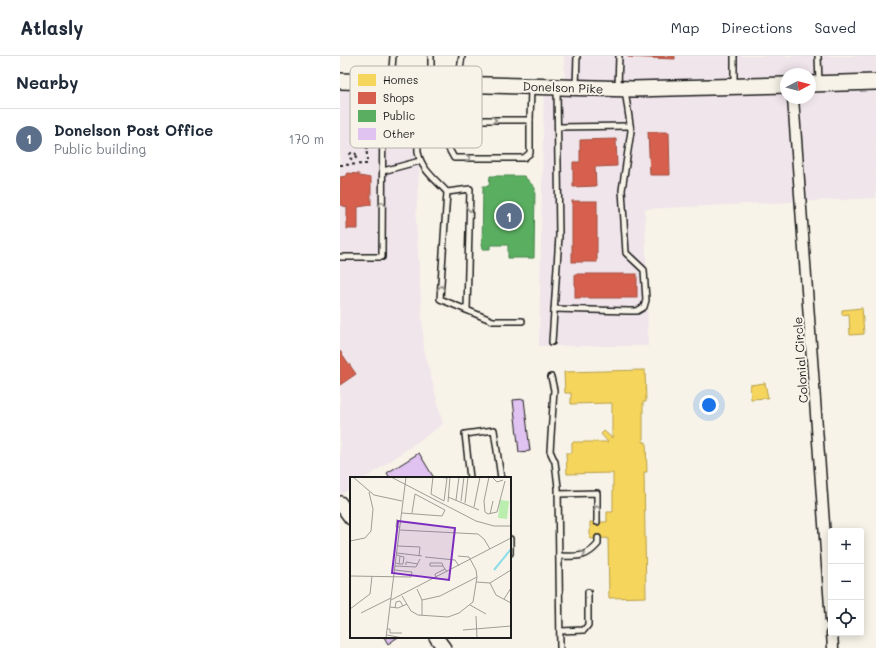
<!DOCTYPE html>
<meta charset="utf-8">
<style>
:root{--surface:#fff;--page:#f2f2f3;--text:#1f2937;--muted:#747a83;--line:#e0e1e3;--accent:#1c1c1c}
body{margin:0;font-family:Mali,sans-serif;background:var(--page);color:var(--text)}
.controls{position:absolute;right:12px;bottom:12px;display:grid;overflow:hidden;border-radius:4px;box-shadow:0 2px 10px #0003}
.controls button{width:36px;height:36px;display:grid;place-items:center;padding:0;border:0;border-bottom:1px solid var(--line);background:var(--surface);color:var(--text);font:20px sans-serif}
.compass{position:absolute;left:440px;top:12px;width:36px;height:36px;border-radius:50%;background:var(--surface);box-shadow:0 2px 10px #0003;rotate:83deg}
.you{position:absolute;left:369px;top:349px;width:14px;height:14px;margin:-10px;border:3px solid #fff;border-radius:50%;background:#1a73e8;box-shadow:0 0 0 6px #1a73e833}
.badge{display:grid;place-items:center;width:26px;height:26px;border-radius:50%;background:var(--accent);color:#fff;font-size:13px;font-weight:700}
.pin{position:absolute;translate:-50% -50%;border:2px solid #fff;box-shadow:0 1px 4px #0006}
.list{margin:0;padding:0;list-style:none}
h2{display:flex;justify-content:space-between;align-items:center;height:52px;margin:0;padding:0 16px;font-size:17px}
h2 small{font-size:13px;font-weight:400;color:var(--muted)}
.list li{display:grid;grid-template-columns:26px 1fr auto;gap:12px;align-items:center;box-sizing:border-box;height:60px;padding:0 16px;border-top:1px solid var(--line)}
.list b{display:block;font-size:15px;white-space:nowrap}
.list p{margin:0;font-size:13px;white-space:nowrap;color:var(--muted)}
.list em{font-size:13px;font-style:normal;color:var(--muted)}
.icon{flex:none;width:22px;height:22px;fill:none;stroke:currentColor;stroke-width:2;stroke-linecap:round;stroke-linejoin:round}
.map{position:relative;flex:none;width:536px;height:592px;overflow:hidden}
header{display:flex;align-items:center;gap:24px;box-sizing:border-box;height:56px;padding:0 20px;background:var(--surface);border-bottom:1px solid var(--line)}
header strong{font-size:19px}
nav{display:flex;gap:22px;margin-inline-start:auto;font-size:14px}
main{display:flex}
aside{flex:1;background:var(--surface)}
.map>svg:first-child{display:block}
</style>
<header>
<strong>Atlasly</strong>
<nav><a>Map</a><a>Directions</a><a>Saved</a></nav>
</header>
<main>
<aside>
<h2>Nearby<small></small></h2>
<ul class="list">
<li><span class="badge" style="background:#5c6f8a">1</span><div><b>Donelson Post Office</b><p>Public building</p></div><em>170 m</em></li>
</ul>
</aside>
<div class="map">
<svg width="536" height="592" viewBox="0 0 536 592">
<rect width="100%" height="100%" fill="#f7f3e8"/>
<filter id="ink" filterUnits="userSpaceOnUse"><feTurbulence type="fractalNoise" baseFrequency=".025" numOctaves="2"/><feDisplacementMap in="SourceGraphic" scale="8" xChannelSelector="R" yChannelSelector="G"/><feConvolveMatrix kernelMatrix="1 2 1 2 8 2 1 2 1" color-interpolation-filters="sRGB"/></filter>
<g filter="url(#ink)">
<!-- built -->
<g fill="#f0e5eb" fill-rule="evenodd">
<path d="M 224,0 L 536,0 L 536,142 L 305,153 L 308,290 L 199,290 L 204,30 L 225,31 ZM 446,18 L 470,18 L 470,42 L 446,42 Z"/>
<path d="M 0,25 L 76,27 L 80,105 L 76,162 L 84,293 L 103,368 L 26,422 L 11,422 L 11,432 L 0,440 Z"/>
</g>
<!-- homes -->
<g fill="#f6d55c" stroke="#b59e49">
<path d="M 522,252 L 524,278 L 510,279 L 509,258 L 502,259 L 502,254 Z"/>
<path d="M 305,314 L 306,346 L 303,346 L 303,386 L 306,386 L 307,416 L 304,416 L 306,541 L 269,542 L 268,482 L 250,483 L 250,466 L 267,466 L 267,456 L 273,456 L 273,417 L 227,418 L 226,397 L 232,397 L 232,386 L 268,386 L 261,378 L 264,375 L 272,382 L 272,347 L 231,348 L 231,337 L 225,337 L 224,316 Z"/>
<path d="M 425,327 L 428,342 L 411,343 L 410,329 Z"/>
</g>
<!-- shops -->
<g fill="#d6604d" stroke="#9e4c3e">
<path d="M 288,0 L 311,0 L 311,2 L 288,1 Z"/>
<path d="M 311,0 L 335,0 L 335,3 L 311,2 Z"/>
<path d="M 308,76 L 329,76 L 330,119 L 310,119 Z"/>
<path d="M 276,83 L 277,110 L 255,111 L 256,130 L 233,131 L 233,106 L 240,106 L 240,84 Z"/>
<path d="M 7,117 L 19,118 L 19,120 L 31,122 L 31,149 L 18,151 L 18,173 L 7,173 L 7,151 L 0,149 L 0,121 L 7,120 Z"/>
<rect x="232" y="145" width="25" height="61"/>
<rect x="235" y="218" width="62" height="24"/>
<path d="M 0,295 L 16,318 L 0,329 Z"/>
</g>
<!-- public -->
<path fill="#5aae61" stroke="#47824c" d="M 150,120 L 184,120 L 195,132 L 194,202 L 168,202 L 168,189 L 150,189 L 150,193 L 142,193 L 143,130 L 149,130 Z"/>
<!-- building -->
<g fill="#e0c3f1" stroke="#1c1c1c">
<path d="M 184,343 L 190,395 L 179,396 L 173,344 Z"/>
<path d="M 79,397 L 94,422 L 50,422 L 47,417 Z"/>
<path d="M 44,581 L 58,581 L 48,588 Z"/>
</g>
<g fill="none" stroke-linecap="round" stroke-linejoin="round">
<!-- service casing -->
<g stroke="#1c1c1c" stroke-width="8">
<g id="service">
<path d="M 394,0 L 394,29"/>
<path d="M 478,0 L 479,27"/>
<path d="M 51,25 L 53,0"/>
<path d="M 91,25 L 91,0"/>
<path d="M 118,27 L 122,0"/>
<path d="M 76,28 L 78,96 C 81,113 95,123 107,136 L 100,243 L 153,265 L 182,265"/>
<path d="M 109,29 L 109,64 L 190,64 L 191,33"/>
<path d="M 236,31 L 237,0"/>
<path d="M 278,31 L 279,0"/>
<path d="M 109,64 L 109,93 L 114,102 L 184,102 L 190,97 L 190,64"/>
<path d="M 218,71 L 290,70"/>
<path d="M 43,115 L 80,105"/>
<path d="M 107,136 L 130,133 L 127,254"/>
<path d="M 0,201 L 42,201 L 43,27"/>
<path d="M 214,253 L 289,255 L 297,255 L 304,251 L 306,244 L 304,214 L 286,197 L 282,134 L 291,75 L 285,34"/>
<path d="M 212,286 L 219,180 L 217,33"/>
<path d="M 211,321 L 214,334 L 210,395 L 215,406 L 218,431 L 220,592"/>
<path d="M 130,422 L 125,378 L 154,374 L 161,422"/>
<path d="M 218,438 L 257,437 L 257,466"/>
<path d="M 170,483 L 170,497"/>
<path d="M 219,500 C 237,500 245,503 258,488 L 258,482"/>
<path d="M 220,575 L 244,574 L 248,569 L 248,536"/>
</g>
</g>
<!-- minor casing -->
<g stroke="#1c1c1c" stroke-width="13">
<g id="minor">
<path d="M 453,42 L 491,564"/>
<path d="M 492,577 L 493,592"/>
</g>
</g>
<!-- tertiary casing -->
<g stroke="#1c1c1c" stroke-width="16">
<g id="tertiary">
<path d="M 0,447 L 11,462"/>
<path d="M 96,581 L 104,592"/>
</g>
</g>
<!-- secondary casing -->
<g stroke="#1c1c1c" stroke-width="18">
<g id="secondary">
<path d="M 0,25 L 293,33 L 446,29"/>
<path d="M 470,28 L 536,26"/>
</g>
</g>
<!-- path -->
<g stroke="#1c1c1c" stroke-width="2" stroke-dasharray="3 3" stroke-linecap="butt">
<circle cx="13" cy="100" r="3.5"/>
<path d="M 0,109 L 27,108 L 26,45"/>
</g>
<!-- service -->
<use href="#service" stroke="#f7f3e8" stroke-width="5"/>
<!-- minor -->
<use href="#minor" stroke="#f7f3e8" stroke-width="10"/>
<!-- tertiary -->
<use href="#tertiary" stroke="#f7f3e8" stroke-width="13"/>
<!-- secondary -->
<use href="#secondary" stroke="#f7f3e8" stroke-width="15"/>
</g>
<!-- one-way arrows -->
<defs><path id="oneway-chevron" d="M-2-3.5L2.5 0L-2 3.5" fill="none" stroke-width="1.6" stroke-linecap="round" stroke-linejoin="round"/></defs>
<g stroke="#94928c">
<use href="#oneway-chevron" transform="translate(154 64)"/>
<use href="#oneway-chevron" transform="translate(128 102)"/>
<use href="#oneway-chevron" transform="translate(42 148) rotate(-89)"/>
<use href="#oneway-chevron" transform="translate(130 153) rotate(91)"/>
<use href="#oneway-chevron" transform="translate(101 232) rotate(-86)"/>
<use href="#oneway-chevron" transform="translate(257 452) rotate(-91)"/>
<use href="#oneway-chevron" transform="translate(243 498) rotate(-14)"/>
</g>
</g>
<g text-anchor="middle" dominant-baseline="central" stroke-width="4" stroke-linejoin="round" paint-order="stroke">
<!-- street labels -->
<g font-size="12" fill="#1c1c1c" stroke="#f7f3e8">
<text transform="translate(223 31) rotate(2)">Donelson Pike</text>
<text transform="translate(460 304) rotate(-94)">Colonial Circle</text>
</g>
</g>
<!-- overview -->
<g transform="translate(10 421)">
<rect width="161" height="161" fill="#f7f3e8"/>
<path d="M 150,23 L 159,24 L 157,42 L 148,41 Z" fill="#baeeaf"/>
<path fill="none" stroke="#8cdce9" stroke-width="2" d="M 144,93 L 161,72"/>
<path fill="none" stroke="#9f9d96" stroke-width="1" d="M 3,0 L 24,18 L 52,24M 41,0 L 126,44 L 144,49 L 161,49M 83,0 L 81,17 L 94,24 L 97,1 L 89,0M 139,0 L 134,24 L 135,35 L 138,37 L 147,35 L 155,4M 142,0 L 147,5 L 153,3M 98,20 L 129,33M 106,23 L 109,0M 111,24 L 114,0M 98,25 L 100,0M 115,26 L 118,0M 124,30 L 130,0M 52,36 L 92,39 L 95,33 L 65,17 L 62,36M 140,37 L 143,24M 47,42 L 46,50 L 50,50M 50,53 L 128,57 L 134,62 L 140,72M 0,64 L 15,61 L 21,54 L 23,32 L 19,15M 48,69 L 70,70 L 69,79M 47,76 L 72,79M 75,80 L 105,83 L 109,89M 46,86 L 49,87 L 50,79 L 47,78M 49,87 L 53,87 L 54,80 L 50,79M 56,88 L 56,85 L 68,87M 45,89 L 66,90 L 70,82M 93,89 L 80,89 L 80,86 L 92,86 L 93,89 L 97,95M 0,99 L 61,100 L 62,95 L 45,93M 86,101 L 85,97 L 95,92M 126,105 L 140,106 L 161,93M 140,106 L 146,118 L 161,126M 67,112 L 72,123 L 72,138M 52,119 L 61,134 L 68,138 L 98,140 L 109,136 L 123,125 L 127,100 L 126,93 L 119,80 L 108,79M 154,122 L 161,111M 41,123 L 161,61M 72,123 L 90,119 L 127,100M 120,128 L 136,137M 40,130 L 48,131 L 57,127M 45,131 L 46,125 L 50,124 L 53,129M 0,132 L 20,117 L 22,99M 11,136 L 41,121M 126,139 L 127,161M 37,152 L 40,152 L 40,156 L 52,156M 113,153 L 161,149M 37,158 L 53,161M 36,161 L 56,0"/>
<path fill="#7b2cbf" fill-opacity="0.15" stroke="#7b2cbf" stroke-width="2" d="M 48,44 L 105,51 L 99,103 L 42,96 Z"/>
<rect width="161" height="161" fill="none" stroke="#1c1c1c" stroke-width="2"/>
</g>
<!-- legend -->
<rect x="10" y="10" width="132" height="82" rx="6" fill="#f7f3e8" stroke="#b5b2ab" stroke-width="1"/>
<rect x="18" y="18" width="18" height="12" fill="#f6d55c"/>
<rect x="18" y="36" width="18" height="12" fill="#d6604d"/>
<rect x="18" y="54" width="18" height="12" fill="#5aae61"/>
<rect x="18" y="72" width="18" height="12" fill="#e0c3f1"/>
<g font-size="11" fill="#1c1c1c">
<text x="43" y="28">Homes</text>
<text x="43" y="46">Shops</text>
<text x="43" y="64">Public</text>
<text x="43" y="82">Other</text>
</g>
</svg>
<div class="controls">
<button>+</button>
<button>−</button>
<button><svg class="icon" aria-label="locate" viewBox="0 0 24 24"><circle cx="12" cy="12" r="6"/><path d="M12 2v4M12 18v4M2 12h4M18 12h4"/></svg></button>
</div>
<svg class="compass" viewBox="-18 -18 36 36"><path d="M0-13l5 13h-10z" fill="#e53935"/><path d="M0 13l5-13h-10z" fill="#747a83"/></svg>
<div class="you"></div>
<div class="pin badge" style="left:169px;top:160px;background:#5c6f8a">1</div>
</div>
</main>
